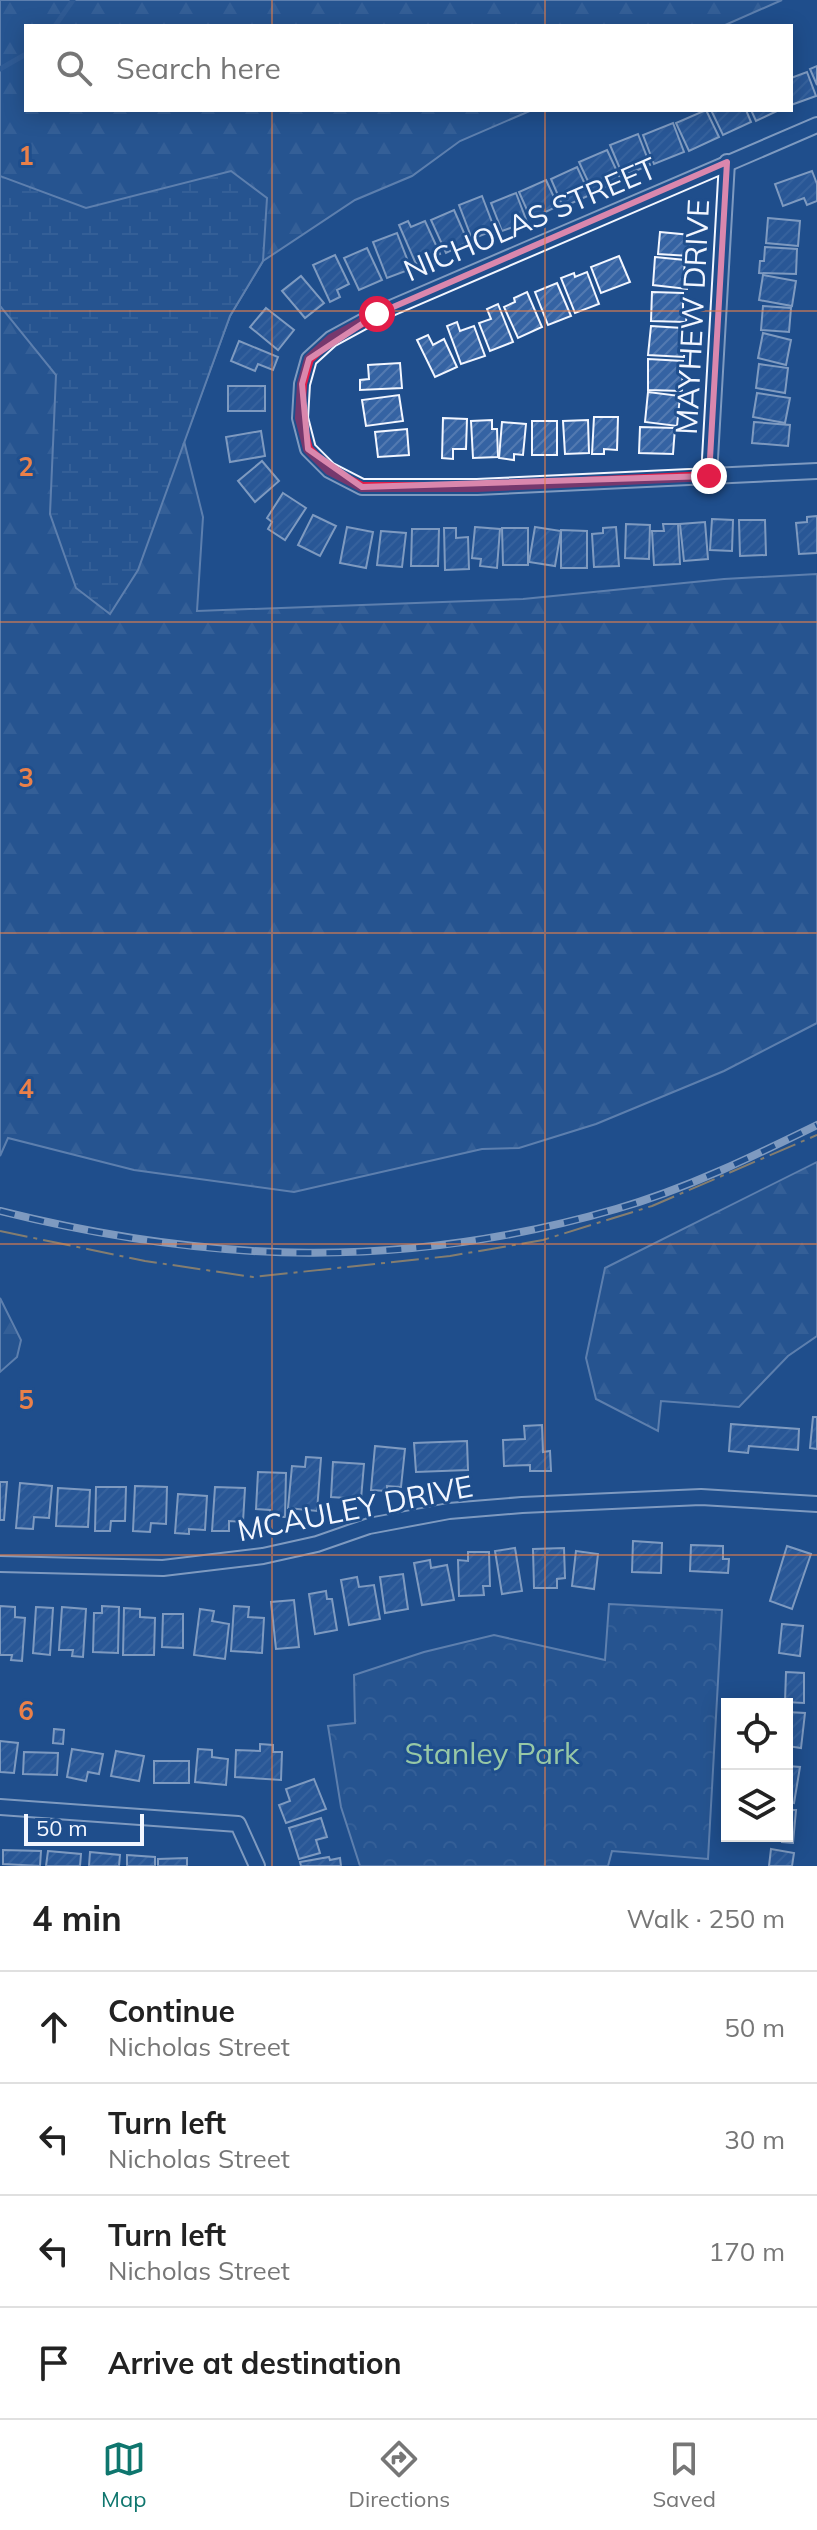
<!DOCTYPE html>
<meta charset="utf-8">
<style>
:root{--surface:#fff;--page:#f6f6f6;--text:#222;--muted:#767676;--line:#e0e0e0;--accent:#0f766e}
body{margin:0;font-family:Mulish,sans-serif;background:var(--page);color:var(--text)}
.controls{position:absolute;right:24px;bottom:24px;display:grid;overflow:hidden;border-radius:0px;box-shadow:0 4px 20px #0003}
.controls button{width:72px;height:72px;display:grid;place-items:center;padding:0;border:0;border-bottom:2px solid var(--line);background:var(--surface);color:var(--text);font:40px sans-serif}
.scale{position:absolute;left:24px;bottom:20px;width:120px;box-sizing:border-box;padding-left:8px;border:4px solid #f2f6ff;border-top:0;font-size:22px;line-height:28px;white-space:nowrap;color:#f2f6ff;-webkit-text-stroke:6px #1f4e8c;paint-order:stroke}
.stop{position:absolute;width:24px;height:24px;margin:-18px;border:6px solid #e11d48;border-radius:50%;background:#fff}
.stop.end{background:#e11d48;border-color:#fff;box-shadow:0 2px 8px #0008}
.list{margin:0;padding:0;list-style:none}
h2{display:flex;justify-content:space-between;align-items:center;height:104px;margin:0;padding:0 32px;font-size:34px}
h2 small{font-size:26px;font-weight:400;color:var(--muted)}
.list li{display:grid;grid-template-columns:52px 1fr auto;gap:24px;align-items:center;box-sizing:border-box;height:112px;padding:0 32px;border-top:2px solid var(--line)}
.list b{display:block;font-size:30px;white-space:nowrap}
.list p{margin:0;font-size:26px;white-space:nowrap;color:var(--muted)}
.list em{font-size:26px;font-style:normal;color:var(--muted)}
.icon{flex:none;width:44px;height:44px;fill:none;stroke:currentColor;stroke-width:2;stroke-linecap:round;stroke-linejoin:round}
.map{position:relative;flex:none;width:817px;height:1866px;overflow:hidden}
.search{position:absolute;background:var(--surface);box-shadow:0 4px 20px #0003;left:24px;right:24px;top:24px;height:88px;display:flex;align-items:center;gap:20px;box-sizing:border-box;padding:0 28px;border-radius:0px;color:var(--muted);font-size:30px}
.sheet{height:552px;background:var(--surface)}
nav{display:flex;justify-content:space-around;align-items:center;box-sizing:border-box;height:112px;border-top:2px solid var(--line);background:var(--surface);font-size:22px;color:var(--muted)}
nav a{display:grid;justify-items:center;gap:4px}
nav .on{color:var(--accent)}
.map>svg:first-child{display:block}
</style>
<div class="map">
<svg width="817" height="1866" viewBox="0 0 817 1866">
<defs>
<pattern id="forest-firs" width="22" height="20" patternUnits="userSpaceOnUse" patternTransform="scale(2)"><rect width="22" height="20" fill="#305b95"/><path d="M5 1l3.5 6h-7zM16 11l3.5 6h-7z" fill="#4e73a5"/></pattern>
<pattern id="wetland-marsh" width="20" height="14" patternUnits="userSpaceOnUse" patternTransform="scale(2)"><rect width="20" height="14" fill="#305b95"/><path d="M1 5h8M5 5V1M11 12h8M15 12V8" fill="none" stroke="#4e73a5"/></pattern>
<pattern id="park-crowns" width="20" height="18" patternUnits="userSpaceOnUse" patternTransform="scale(2)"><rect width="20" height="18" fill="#305b95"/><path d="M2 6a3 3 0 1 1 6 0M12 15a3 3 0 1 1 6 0" fill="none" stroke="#4e73a5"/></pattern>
<pattern id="building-hatch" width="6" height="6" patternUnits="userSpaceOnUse" patternTransform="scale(2)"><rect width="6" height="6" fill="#3563a3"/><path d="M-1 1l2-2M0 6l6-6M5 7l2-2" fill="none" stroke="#537ab1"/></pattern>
</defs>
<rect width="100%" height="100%" fill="#1f4e8c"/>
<!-- forest -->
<g fill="url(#forest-firs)" stroke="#a8bbd7" stroke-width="2">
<path d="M 0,0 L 782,0 L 723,26 L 26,26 L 26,110 L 532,110 L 460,141 L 412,176 L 355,200 L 263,261 L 230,316 L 184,441 L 203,517 L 197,611 L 523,599 L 724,579 L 817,574 L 817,1023 L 724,1071 L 596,1124 L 519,1148 L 482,1149 L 294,1192 L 134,1170 L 8,1138 L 0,1156 Z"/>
<path d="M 817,1162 L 817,1336 L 788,1356 L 739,1407 L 661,1401 L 658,1431 L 596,1399 L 586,1358 L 605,1268 Z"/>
<path d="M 0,1298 L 21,1340 L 17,1357 L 0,1372 Z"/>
</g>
<!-- wetland -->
<path fill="url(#wetland-marsh)" stroke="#a8bbd7" stroke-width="2" d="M 231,171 L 267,198 L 263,261 L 230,316 L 138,570 L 110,614 L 76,588 L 50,514 L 56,375 L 0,306 L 0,176 L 86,208 Z"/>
<!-- park -->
<path fill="url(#park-crowns)" stroke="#a8bbd7" stroke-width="2" d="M 609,1604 L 722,1610 L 708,1859 L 612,1851 L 608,1866 L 360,1866 L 341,1807 L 328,1726 L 355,1723 L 354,1675 L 424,1652 L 494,1635 L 605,1660 Z"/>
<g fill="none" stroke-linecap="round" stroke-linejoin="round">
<!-- stream -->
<g stroke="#446ba0" stroke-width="5">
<path d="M 55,26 L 73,0"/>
<path d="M 0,69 L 26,54"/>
</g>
</g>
<!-- building -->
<g fill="url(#building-hatch)" stroke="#f2f6ff" stroke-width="2">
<path d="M 817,66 L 817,85 L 810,69 Z"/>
<path d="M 807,72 L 816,96 L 791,105 L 791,78 Z"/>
<path d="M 706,110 L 719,137 L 689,151 L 676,123 Z"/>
<path d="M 711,110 L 746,110 L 751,122 L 723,135 Z"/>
<path d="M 751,110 L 779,110 L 756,121 Z"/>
<path d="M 673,123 L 684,152 L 654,164 L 643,135 Z"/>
<path d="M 638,134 L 650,165 L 623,176 L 610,145 Z"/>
<path d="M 607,150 L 621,180 L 593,192 L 579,162 Z"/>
<path d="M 577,167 L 590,195 L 563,207 L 551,179 Z"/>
<path d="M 812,171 L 817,184 L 817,201 L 807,205 L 804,198 L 783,206 L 775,184 Z"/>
<path d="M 546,180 L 558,206 L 531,219 L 519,192 Z"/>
<path d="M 516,193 L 527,222 L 502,231 L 491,203 Z"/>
<path d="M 482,196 L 495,230 L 472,239 L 459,205 Z"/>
<path d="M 454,210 L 468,242 L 446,253 L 431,220 Z"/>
<path d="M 768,218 L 800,221 L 798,246 L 766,243 Z"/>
<path d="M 408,221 L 411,227 L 425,221 L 440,254 L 416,264 L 399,225 Z"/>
<path d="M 660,232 L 691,235 L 689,256 L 658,254 Z"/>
<path d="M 397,233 L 411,269 L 387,278 L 373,242 Z"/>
<path d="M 765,247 L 797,249 L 796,274 L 759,273 L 760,261 L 764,261 Z"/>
<path d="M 367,248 L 382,280 L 359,290 L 344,258 Z"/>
<path d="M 335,255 L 349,284 L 337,290 L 340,297 L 330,302 L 313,265 Z"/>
<path d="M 619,256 L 630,282 L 601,293 L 591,267 Z"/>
<path d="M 655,257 L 685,260 L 684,274 L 688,275 L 687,289 L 653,285 Z"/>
<path d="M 587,272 L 599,304 L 575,313 L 561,278 L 574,273 L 575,277 Z"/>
<path d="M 763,275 L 796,281 L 792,306 L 759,300 Z"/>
<path d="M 301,276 L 324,303 L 305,318 L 282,291 Z"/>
<path d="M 557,283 L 571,316 L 548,325 L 535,292 Z"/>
<path d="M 527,292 L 542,327 L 518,338 L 504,307 L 515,302 L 514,298 Z"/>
<path d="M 652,292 L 683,293 L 683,310 L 687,310 L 686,322 L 651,321 Z"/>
<path d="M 498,304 L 513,342 L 490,351 L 479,323 L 491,319 L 487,309 Z"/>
<path d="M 763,306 L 791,308 L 789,332 L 761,330 Z"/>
<path d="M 266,308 L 294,330 L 278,350 L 250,327 Z"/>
<path d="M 457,322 L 460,331 L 474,326 L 485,356 L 461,364 L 447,326 Z"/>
<path d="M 651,326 L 682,328 L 681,343 L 685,344 L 684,357 L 648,355 Z"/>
<path d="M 763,333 L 791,340 L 786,365 L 758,358 Z"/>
<path d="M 428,335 L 433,345 L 444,339 L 457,367 L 435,377 L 417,340 Z"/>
<path d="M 239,341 L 278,357 L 273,370 L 258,364 L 255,371 L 231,361 Z"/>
<path d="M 648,359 L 683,361 L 682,391 L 648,390 Z"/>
<path d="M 400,363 L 402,388 L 360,390 L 360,380 L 369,379 L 368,365 Z"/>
<path d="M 759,364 L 788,368 L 785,393 L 756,388 Z"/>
<rect x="228" y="386" width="37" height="25"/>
<path d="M 648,392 L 680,396 L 677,426 L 645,422 Z"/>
<path d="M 757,393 L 790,398 L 785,423 L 753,417 Z"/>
<path d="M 399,395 L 403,421 L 366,426 L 362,400 Z"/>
<path d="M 594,417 L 618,417 L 617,450 L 604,449 L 604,454 L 592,454 Z"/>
<path d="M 443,418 L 467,419 L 466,449 L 453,449 L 453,459 L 442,458 Z"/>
<path d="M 492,420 L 492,429 L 497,429 L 498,457 L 473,458 L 471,421 Z"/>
<path d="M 588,420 L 589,453 L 565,454 L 563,421 Z"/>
<rect x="532" y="421" width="25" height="34"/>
<path d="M 502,422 L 526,424 L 523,455 L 514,454 L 514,460 L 499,458 Z"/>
<path d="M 754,422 L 790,425 L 788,446 L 752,443 Z"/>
<path d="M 640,427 L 675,428 L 673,454 L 639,453 Z"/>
<path d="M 407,429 L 409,455 L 378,457 L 375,432 Z"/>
<path d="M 261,431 L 265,456 L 230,462 L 226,437 Z"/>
<path d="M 262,461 L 279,481 L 255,502 L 238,481 Z"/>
<path d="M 283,493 L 306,508 L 285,540 L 268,529 L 272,522 L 267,518 Z"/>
<path d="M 313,515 L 336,526 L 320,556 L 298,545 Z"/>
<path d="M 817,516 L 817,553 L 799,554 L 796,523 L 807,522 L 807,517 Z"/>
<path d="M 712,519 L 733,520 L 732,551 L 710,550 Z"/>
<path d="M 739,520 L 765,520 L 766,555 L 740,556 Z"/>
<path d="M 705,522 L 708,559 L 684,561 L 680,524 Z"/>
<path d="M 626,524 L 650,525 L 649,559 L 625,558 Z"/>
<path d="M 663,524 L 678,524 L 680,564 L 654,565 L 652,531 L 664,531 Z"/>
<path d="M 347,527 L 373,532 L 366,568 L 340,563 Z"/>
<path d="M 475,527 L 500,529 L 497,568 L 480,566 L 481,559 L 472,558 Z"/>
<path d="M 535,527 L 561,531 L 555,566 L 529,562 Z"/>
<path d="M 616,527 L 619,566 L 594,567 L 592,534 L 603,533 L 603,528 Z"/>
<path d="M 444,528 L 456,528 L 456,538 L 468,537 L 469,569 L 445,570 Z"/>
<path d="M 502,528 L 528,528 L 528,565 L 503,565 Z"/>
<path d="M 412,529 L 439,529 L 438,566 L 411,566 Z"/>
<path d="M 561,530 L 587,531 L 587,568 L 561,568 Z"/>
<path d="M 381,531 L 406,533 L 402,567 L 377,565 Z"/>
<path d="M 813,1417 L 817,1417 L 817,1449 L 810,1448 Z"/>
<path d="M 731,1424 L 799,1429 L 798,1450 L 749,1446 L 748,1453 L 729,1451 Z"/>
<path d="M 542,1425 L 543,1452 L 550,1451 L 551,1471 L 530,1471 L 530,1465 L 504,1466 L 503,1440 L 525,1439 L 524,1426 Z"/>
<path d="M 467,1441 L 468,1470 L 416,1472 L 414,1443 Z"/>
<path d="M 375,1446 L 405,1449 L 401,1487 L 387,1486 L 387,1491 L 371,1490 Z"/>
<path d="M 306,1457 L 321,1458 L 317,1511 L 288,1508 L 292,1466 L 305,1467 Z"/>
<path d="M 333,1462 L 364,1464 L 361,1499 L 331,1497 Z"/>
<path d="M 258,1472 L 286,1473 L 285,1517 L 270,1517 L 270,1510 L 256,1509 Z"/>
<path d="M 0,1482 L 7,1482 L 4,1520 L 0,1520 Z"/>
<path d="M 20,1483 L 52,1486 L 49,1518 L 34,1517 L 33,1529 L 16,1528 Z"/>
<path d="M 135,1486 L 167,1487 L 166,1524 L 151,1523 L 150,1532 L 133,1531 Z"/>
<path d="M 96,1487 L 126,1487 L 125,1521 L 111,1521 L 110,1531 L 95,1531 Z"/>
<path d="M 215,1487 L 245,1488 L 243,1522 L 229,1521 L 229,1531 L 212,1531 Z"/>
<path d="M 58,1488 L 90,1490 L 88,1527 L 56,1526 Z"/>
<path d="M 178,1494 L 207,1496 L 205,1530 L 189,1529 L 189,1534 L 175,1533 Z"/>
<path d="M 633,1541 L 662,1543 L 661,1573 L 632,1572 Z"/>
<path d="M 691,1545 L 723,1546 L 723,1559 L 729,1559 L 728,1573 L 690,1571 Z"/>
<path d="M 787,1546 L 811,1554 L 792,1609 L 770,1601 Z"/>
<path d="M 515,1548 L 522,1591 L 502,1594 L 495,1551 Z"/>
<path d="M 564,1548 L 565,1578 L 557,1579 L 557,1588 L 534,1588 L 533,1549 Z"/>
<path d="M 576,1551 L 598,1554 L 594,1589 L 572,1586 Z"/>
<path d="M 468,1552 L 489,1552 L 490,1586 L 483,1586 L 484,1595 L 459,1596 L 458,1560 L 468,1561 Z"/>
<path d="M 430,1560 L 431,1568 L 447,1565 L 454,1600 L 422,1605 L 414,1563 Z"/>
<path d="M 403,1574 L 408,1609 L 385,1613 L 380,1577 Z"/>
<path d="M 357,1577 L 359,1587 L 374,1585 L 380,1619 L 349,1625 L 341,1580 Z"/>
<path d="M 326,1591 L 327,1599 L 332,1599 L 337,1630 L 315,1634 L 309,1594 Z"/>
<path d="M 294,1600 L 299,1647 L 276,1649 L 271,1602 Z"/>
<path d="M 0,1606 L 15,1607 L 15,1617 L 25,1618 L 22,1661 L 11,1660 L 12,1655 L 0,1655 Z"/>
<path d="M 102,1606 L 119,1607 L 118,1653 L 93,1652 L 94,1613 L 102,1613 Z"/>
<path d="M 234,1606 L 249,1607 L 248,1617 L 264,1618 L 262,1653 L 231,1651 Z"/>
<path d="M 36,1607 L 53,1608 L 50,1655 L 33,1653 Z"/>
<path d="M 62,1607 L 86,1609 L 83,1657 L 72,1656 L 73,1650 L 59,1650 Z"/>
<path d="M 124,1608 L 140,1609 L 140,1617 L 155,1618 L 154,1655 L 123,1655 Z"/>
<path d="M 200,1609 L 214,1611 L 212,1621 L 229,1624 L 225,1659 L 194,1655 Z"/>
<path d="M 163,1614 L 183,1614 L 183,1648 L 162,1647 Z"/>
<path d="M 782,1624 L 803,1626 L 800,1656 L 779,1653 Z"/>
<path d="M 786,1672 L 804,1673 L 804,1703 L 785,1702 Z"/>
<path d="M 787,1712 L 805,1713 L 801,1748 L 787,1746 Z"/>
<path d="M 54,1729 L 64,1730 L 63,1744 L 53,1743 Z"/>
<path d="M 0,1741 L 18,1743 L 14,1773 L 0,1772 Z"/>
<path d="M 260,1744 L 273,1745 L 273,1752 L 282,1752 L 281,1780 L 235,1777 L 236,1750 L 260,1751 Z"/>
<path d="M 72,1749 L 103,1754 L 99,1774 L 88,1772 L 86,1781 L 67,1777 Z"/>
<path d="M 198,1749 L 212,1750 L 212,1757 L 228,1759 L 226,1785 L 195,1782 Z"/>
<path d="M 116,1751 L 144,1756 L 139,1781 L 111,1776 Z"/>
<path d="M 24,1752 L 58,1753 L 57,1775 L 23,1774 Z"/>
<rect x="154" y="1761" width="35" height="22"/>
<path d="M 787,1766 L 800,1767 L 794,1803 L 787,1802 Z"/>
<path d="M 314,1779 L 326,1809 L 286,1823 L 279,1805 L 290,1801 L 286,1789 Z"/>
<path d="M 787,1810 L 796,1810 L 793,1843 L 782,1842 L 782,1836 L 787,1836 Z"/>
<path d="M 321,1818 L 327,1837 L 316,1840 L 320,1853 L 299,1859 L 289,1828 Z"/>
<path d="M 771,1849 L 794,1853 L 792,1866 L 769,1866 Z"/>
<path d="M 3,1850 L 41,1851 L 40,1866 L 3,1864 Z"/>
<path d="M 48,1851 L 81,1854 L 80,1866 L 46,1866 Z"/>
<path d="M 90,1852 L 120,1855 L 119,1866 L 89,1866 Z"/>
<path d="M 127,1855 L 155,1857 L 155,1866 L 127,1866 Z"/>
<path d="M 329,1857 L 330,1860 L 340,1858 L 341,1866 L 301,1866 L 300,1862 Z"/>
<path d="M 187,1858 L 187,1866 L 158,1866 L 158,1859 Z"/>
</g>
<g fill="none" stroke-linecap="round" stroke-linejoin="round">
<!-- minor casing -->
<g stroke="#f2f6ff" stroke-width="18">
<g id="minor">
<path d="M 817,125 L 377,314 L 331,339 L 309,359 L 302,384 L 300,418 L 308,449 L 329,470 L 362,487 L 477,487 L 817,471"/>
<path d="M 709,476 L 727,162"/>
<path d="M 0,1564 L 163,1568 L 263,1556 L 317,1544 L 369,1526 L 449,1511 L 522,1505 L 701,1497 L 817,1504"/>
<path d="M 0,1807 L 238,1824 L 257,1866"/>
</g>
</g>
<!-- minor -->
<use href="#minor" stroke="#1f4e8c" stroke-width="14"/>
<!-- rail casing -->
<g stroke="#f2f6ff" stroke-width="8">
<path id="rail" d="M 0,1211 C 212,1264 405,1270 616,1209 C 686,1189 752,1157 817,1125"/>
</g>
<!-- rail -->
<use href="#rail" stroke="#1f4e8c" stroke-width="5" stroke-dasharray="15" stroke-linecap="butt"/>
<!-- power -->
<path stroke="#ffb74d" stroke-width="2" stroke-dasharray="28 6 4 6" stroke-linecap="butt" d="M 0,1231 L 145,1261 L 253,1277 L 450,1256 L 543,1240 L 652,1206 L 817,1135"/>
</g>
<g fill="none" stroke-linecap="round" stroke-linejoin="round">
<!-- route -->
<path stroke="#e11d48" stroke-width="10" d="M 377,314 L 331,339 L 309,359 L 302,384 L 300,418 L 308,449 L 329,470 L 362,487 L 477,487 L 709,476"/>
</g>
<!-- marked area -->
<path d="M0 0H817V1866H0ZM 727,162 L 709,476 L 362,487 L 308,449 L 302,384 L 309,359 L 377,314 Z" fill="#1f4e8c" fill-opacity=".55" fill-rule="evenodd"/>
<path fill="none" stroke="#da87ad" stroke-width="6" stroke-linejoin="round" d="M 727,162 L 709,476 L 362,487 L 308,449 L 302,384 L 309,359 L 377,314 Z"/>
<!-- grid -->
<path fill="none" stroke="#ea8049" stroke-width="2" stroke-opacity="0.55" d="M 272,0 L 272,26M 545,0 L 545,26M 272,110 L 272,1866M 545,110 L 545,1866M 0,311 L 817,311M 0,622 L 817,622M 0,933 L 817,933M 0,1244 L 817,1244M 0,1555 L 817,1555"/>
<g text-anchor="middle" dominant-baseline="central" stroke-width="6" stroke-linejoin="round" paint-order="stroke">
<!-- street labels -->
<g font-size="30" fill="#f2f6ff" stroke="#1f4e8c">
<text transform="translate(530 219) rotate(-23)">NICHOLAS STREET</text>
<text transform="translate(692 317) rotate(-87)">MAYHEW DRIVE</text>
<text transform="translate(355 1508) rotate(-11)">MCAULEY DRIVE</text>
</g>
<!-- park labels -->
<g font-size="30" fill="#97c8a6" stroke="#1f4e8c">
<text x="492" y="1753">Stanley Park</text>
</g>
</g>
<g font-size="26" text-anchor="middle" font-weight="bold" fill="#ea8049" stroke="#1f4e8c" stroke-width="6" stroke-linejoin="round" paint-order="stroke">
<text x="26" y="165">1</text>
<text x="26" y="476">2</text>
<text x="26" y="787">3</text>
<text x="26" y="1098">4</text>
<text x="26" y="1409">5</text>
<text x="26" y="1720">6</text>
</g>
</svg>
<div class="controls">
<button><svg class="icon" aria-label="locate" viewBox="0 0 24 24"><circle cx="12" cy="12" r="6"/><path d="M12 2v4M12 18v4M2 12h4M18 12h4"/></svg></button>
<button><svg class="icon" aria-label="layers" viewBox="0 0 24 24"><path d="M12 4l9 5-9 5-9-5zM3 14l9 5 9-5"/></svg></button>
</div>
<div class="scale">50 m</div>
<div class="stop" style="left:377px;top:314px"></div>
<div class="stop end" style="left:709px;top:476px"></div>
<div class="search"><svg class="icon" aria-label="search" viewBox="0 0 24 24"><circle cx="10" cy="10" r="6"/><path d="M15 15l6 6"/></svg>Search here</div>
</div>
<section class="sheet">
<h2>4 min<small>Walk · 250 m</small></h2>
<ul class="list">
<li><svg class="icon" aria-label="ahead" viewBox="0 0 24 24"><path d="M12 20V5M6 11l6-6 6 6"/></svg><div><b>Continue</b><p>Nicholas Street</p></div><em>50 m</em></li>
<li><svg class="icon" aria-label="left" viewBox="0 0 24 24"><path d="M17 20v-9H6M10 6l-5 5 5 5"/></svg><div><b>Turn left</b><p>Nicholas Street</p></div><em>30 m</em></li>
<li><svg class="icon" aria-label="left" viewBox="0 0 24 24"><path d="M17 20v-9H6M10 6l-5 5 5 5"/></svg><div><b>Turn left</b><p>Nicholas Street</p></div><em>170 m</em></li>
<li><svg class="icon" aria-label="arrive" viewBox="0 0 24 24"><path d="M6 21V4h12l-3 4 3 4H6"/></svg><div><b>Arrive at destination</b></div></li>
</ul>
</section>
<nav>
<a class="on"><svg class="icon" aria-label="map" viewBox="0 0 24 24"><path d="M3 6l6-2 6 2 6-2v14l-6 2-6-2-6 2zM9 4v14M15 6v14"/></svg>Map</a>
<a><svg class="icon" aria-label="directions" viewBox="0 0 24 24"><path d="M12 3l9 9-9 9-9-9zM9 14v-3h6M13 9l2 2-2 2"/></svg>Directions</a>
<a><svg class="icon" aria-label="saved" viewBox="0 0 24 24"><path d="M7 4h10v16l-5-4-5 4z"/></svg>Saved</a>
</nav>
